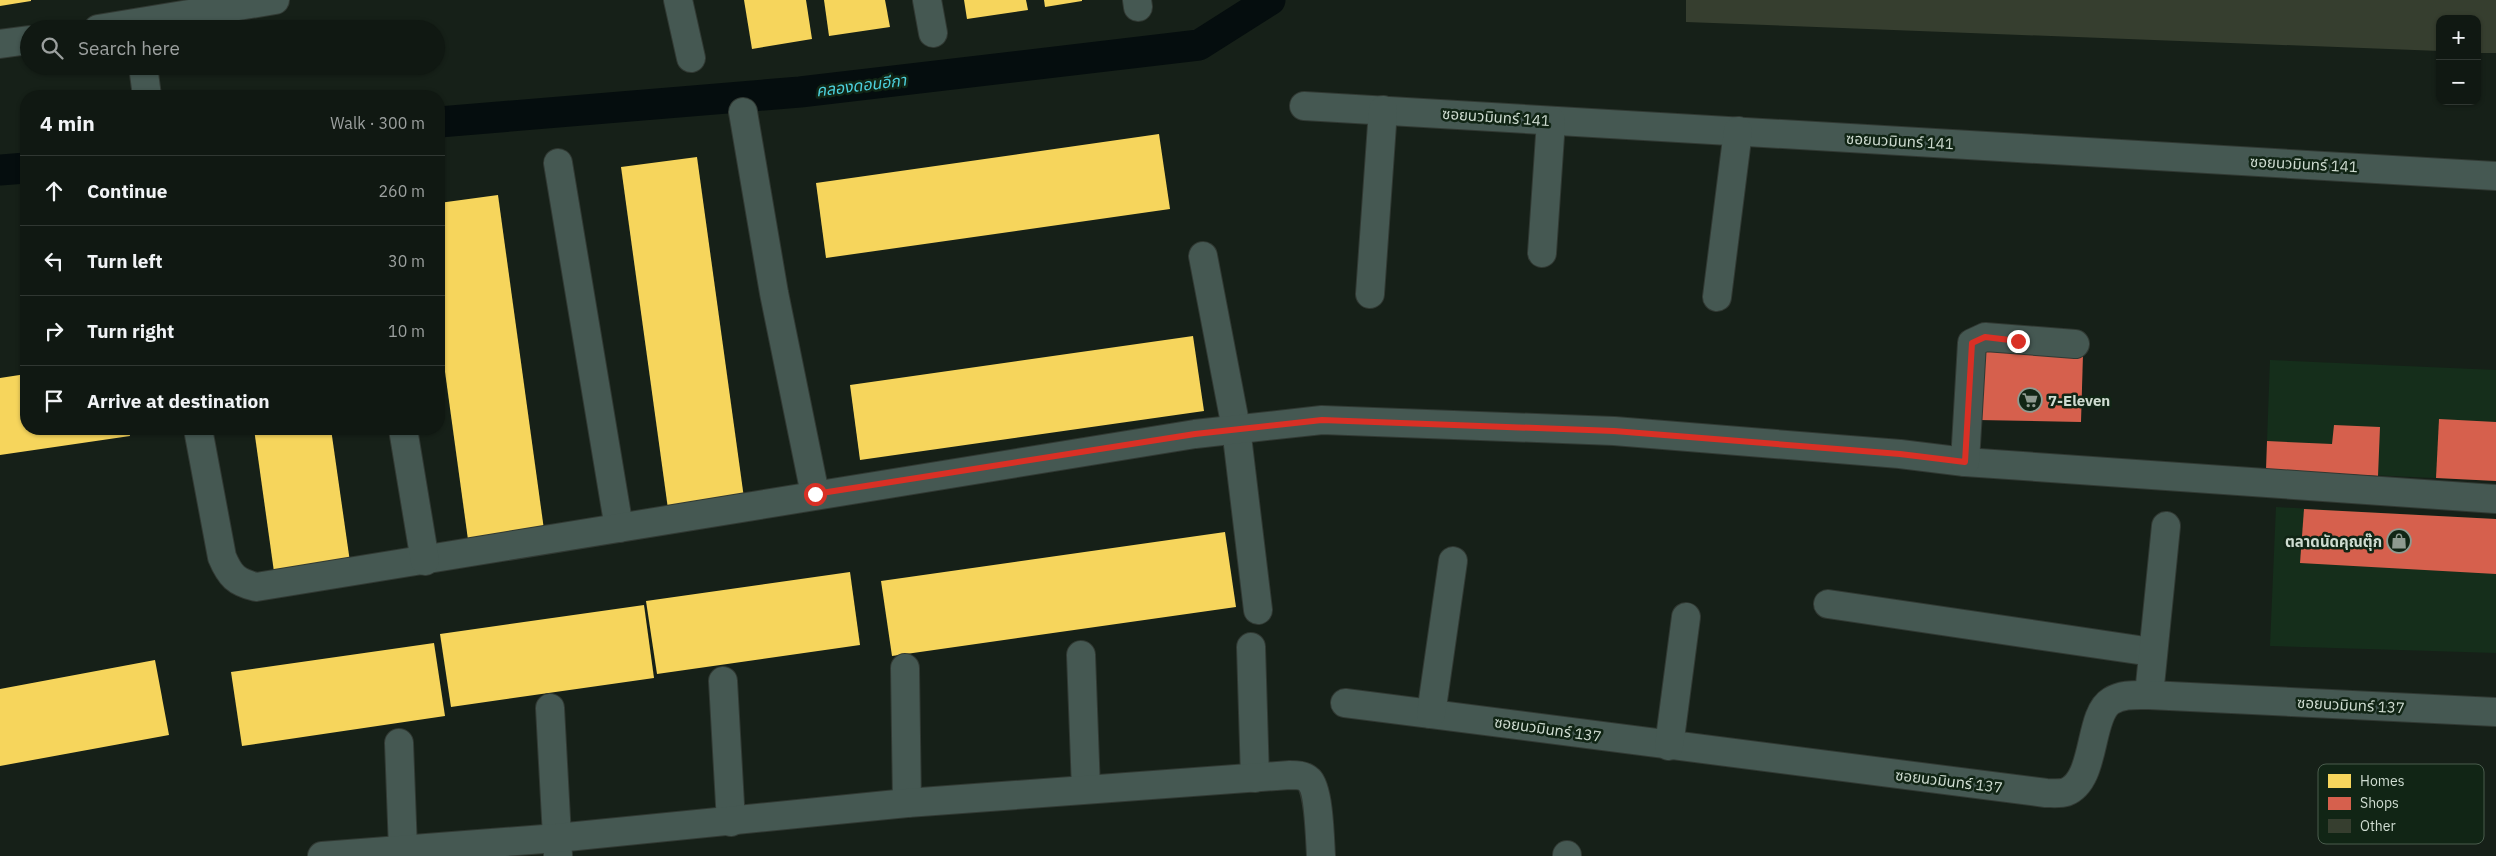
<!DOCTYPE html>
<meta charset="utf-8">
<style>
:root{--surface:#101812;--page:#19211b;--text:#f1f3f6;--muted:#9ca09f;--line:#303732}
body{margin:0;font-family:"IBM Plex Sans","Noto Sans Thai",sans-serif;background:var(--page);color:var(--text)}
.controls{position:absolute;right:15px;top:15px;display:grid;overflow:hidden;border-radius:10px;box-shadow:0 1px 4px #0004}
.controls button{width:45px;height:45px;display:grid;place-items:center;padding:0;border:0;border-bottom:1px solid var(--line);background:var(--surface);color:var(--text);font:25px sans-serif}
.stop{position:absolute;width:15px;height:15px;margin:-11px;border:4px solid #d93025;border-radius:50%;background:#fff}
.stop.end{background:#d93025;border-color:#fff;box-shadow:0 1px 5px #0008}
.list{margin:0;padding:0;list-style:none}
h2{display:flex;justify-content:space-between;align-items:center;height:65px;margin:0;padding:0 20px;font-size:21px}
h2 small{font-size:16px;font-weight:400;color:var(--muted)}
.list li{display:grid;grid-template-columns:32px 1fr auto;gap:15px;align-items:center;box-sizing:border-box;height:70px;padding:0 20px;border-top:1px solid var(--line)}
.list b{display:block;font-size:19px;white-space:nowrap}
.list em{font-size:16px;font-style:normal;color:var(--muted)}
.icon{flex:none;width:28px;height:28px;fill:none;stroke:currentColor;stroke-width:2;stroke-linecap:round;stroke-linejoin:round}
.map{position:relative;flex:none;width:2496px;height:856px;overflow:hidden}
.search{position:absolute;background:var(--surface);box-shadow:0 1px 4px #0004;left:20px;top:20px;width:425px;height:55px;display:flex;align-items:center;gap:12px;box-sizing:border-box;padding:0 18px;border-radius:28px;color:var(--muted);font-size:19px}
.panel{position:absolute;background:var(--surface);box-shadow:0 1px 4px #0004;left:20px;top:90px;width:425px;height:345px;border-radius:20px}
.map>svg:first-child{display:block}
</style>
<div class="map">
<svg width="2496" height="856" viewBox="0 0 2496 856">
<rect width="100%" height="100%" fill="#162018"/>
<!-- built -->
<g fill="#152e1b">
<path d="M 2270,360 L 2496,370 L 2496,481 L 2266,470 Z"/>
<path d="M 2276,507 L 2496,519 L 2496,653 L 2270,646 Z"/>
</g>
<!-- homes -->
<g fill="#f6d55c">
<path d="M 0,0 L 31,0 L 31,1 L 0,6 Z"/>
<path d="M 744,0 L 806,0 L 812,39 L 752,49 Z"/>
<path d="M 824,0 L 885,0 L 890,27 L 829,36 Z"/>
<path d="M 964,0 L 1026,0 L 1028,10 L 967,19 Z"/>
<path d="M 1044,0 L 1082,0 L 1082,1 L 1045,7 Z"/>
<path d="M 1159,134 L 1170,209 L 826,258 L 816,183 Z"/>
<path d="M 697,157 L 744,498 L 668,509 L 621,167 Z"/>
<path d="M 498,195 L 545,537 L 469,547 L 439,328 L 439,203 Z"/>
<path d="M 1193,336 L 1204,411 L 860,460 L 850,385 Z"/>
<path d="M 26,374 L 26,429 L 129,429 L 130,436 L 0,455 L 0,378 Z"/>
<path d="M 254,429 L 331,429 L 350,562 L 274,572 Z"/>
<path d="M 1225,532 L 1236,607 L 892,656 L 881,581 Z"/>
<path d="M 850,572 L 860,645 L 657,674 L 646,601 Z"/>
<path d="M 644,605 L 654,678 L 451,707 L 440,634 Z"/>
<path d="M 434,643 L 445,716 L 242,746 L 231,672 Z"/>
<path d="M 155,660 L 169,735 L 0,766 L 0,689 Z"/>
</g>
<!-- shops -->
<g fill="#d6604d">
<path d="M 1981,351 L 2083,354 L 2081,422 L 1978,420 Z"/>
<path d="M 2439,419 L 2496,422 L 2496,481 L 2436,478 Z"/>
<path d="M 2334,425 L 2380,427 L 2378,476 L 2266,470 L 2267,441 L 2332,444 Z"/>
<path d="M 2304,509 L 2496,519 L 2496,574 L 2300,563 Z"/>
</g>
<g fill="none" stroke-linecap="round" stroke-linejoin="round">
<!-- canal -->
<g stroke="#050d0e" stroke-width="31">
<path d="M 439,122 L 800,92 L 1199,45 L 1270,0"/>
<path d="M 0,170 L 26,168"/>
</g>
</g>
<!-- building -->
<path fill="#363e2f" d="M 1686,0 L 2496,0 L 2496,53 L 2477,53 L 2477,19 L 2440,19 L 2440,51 L 1686,22 Z"/>
<g fill="none" stroke-linecap="round" stroke-linejoin="round">
<!-- minor casing -->
<g stroke="#313933" stroke-width="30">
<g id="minor">
<path d="M 678,0 L 691,58"/>
<path d="M 927,0 L 933,33"/>
<path d="M 1137,0 L 1138,7"/>
<path d="M 98,29 L 275,0"/>
<path d="M 0,44 L 29,40"/>
<path d="M 143,66 L 147,96"/>
<path d="M 1304,106 L 2496,176"/>
<path d="M 743,112 L 774,293 L 815,494"/>
<path d="M 558,163 L 619,528"/>
<path d="M 1542,253 L 1551,121"/>
<path d="M 1203,256 L 1236,428 L 1258,610"/>
<path d="M 1370,294 L 1383,110"/>
<path d="M 1717,297 L 1738,131"/>
<path d="M 198,429 L 222,557 C 230,576 236,582 256,587 L 1195,434 L 1322,420 L 1614,431 L 1900,454 L 1965,462 L 2496,499"/>
<path d="M 403,429 L 425,561"/>
<path d="M 1965,462 L 1972,343 L 1985,337 L 2075,344"/>
<path d="M 1828,604 L 2152,652"/>
<path d="M 1251,647 L 1255,778"/>
<path d="M 1081,655 L 1086,789"/>
<path d="M 905,668 L 907,803"/>
<path d="M 723,681 L 731,822"/>
<path d="M 2149,695 L 2166,526"/>
<path d="M 1345,703 L 2046,793 C 2052,793 2060,794 2066,792 C 2097,780 2088,715 2111,701 C 2122,694 2135,695 2149,695 L 2496,712"/>
<path d="M 550,708 L 558,855"/>
<path d="M 1431,714 L 1453,561"/>
<path d="M 399,743 L 403,849"/>
<path d="M 1669,746 L 1686,617"/>
<path d="M 322,856 L 557,838 L 907,803 L 1290,775 C 1296,775 1304,775 1309,780 C 1319,789 1320,841 1321,856"/>
<path d="M 1567,856 L 1567,855"/>
</g>
</g>
<!-- minor -->
<use href="#minor" stroke="#455852" stroke-width="28"/>
</g>
<g fill="none" stroke-linecap="round" stroke-linejoin="round">
<!-- route -->
<path stroke="#d93025" stroke-width="6" d="M 815,494 L 1195,434 L 1322,420 L 1614,431 L 1900,454 L 1965,462 L 1972,343 L 1985,337 L 2018,341"/>
</g>
<!-- icons -->
<defs>
<g id="supermarket-ring" transform="scale(1.25)"><circle r="9.5" fill="#112515" stroke="#8e9a90" stroke-width="1.5"/><path d="M-6-5.5h2.5l.6 2H6L4.5 2H-2.5L-4.4-4H-6ZM-1.5 3.2a1.3 1.3 0 1 0 .1 0ZM3 3.2a1.3 1.3 0 1 0 .1 0Z" fill="#8e9a90"/></g>
<g id="shop-ring" transform="scale(1.25)"><circle r="9.5" fill="#112515" stroke="#8e9a90" stroke-width="1.5"/><path d="M-5-2.5h2.3a2.7 3.5 0 0 1 5.4 0H5L5.5 6h-11ZM-1.5-2.5h3a1.5 2.3 0 0 0-3 0Z" fill="#8e9a90"/></g>
</defs>
<g fill-rule="evenodd">
<use href="#supermarket-ring" x="2030" y="400"/>
<use href="#shop-ring" x="2399" y="541"/>
</g>
<g text-anchor="middle" dominant-baseline="central" stroke-width="5" stroke-linejoin="round" paint-order="stroke">
<!-- street labels -->
<g font-size="15" fill="#cfdcd1" stroke="#112515">
<text transform="translate(1496 117) rotate(4)">ซอยนวมินทร์ 141</text>
<text transform="translate(1900 141) rotate(3)">ซอยนวมินทร์ 141</text>
<text transform="translate(2304 164) rotate(3)">ซอยนวมินทร์ 141</text>
<text transform="translate(2351 705) rotate(3)">ซอยนวมินทร์ 137</text>
<text transform="translate(1548 729) rotate(8)">ซอยนวมินทร์ 137</text>
<text transform="translate(1949 781) rotate(7)">ซอยนวมินทร์ 137</text>
</g>
<!-- poi labels -->
<g font-size="15" font-weight="bold" fill="#cfdcd1" stroke="#112515" text-anchor="start">
<text x="2048" y="400">7-Eleven</text>
<text x="2382" y="541" text-anchor="end">ตลาดนัดคุณตุ๊ก</text>
</g>
<!-- water labels -->
<g font-size="16" font-style="italic" fill="#4dd3e0" stroke="#112515">
<text transform="translate(861 85) rotate(-7)">คลองดอนอีกา</text>
</g>
</g>
<!-- legend -->
<rect x="2318" y="764" width="166" height="80" rx="8" fill="#112515" stroke="#4a5c4d" stroke-width="1"/>
<rect x="2328" y="774" width="23" height="14" fill="#f6d55c"/>
<rect x="2328" y="797" width="23" height="13" fill="#d6604d"/>
<rect x="2328" y="819" width="23" height="14" fill="#363e2f"/>
<g font-size="14" fill="#cfdcd1">
<text x="2360" y="786">Homes</text>
<text x="2360" y="808">Shops</text>
<text x="2360" y="831">Other</text>
</g>
</svg>
<div class="controls">
<button>+</button>
<button>−</button>
</div>
<div class="stop" style="left:815px;top:494px"></div>
<div class="stop end" style="left:2018px;top:341px"></div>
<div class="search"><svg class="icon" aria-label="search" viewBox="0 0 24 24"><circle cx="10" cy="10" r="6"/><path d="M15 15l6 6"/></svg>Search here</div>
<section class="panel">
<h2>4 min<small>Walk · 300 m</small></h2>
<ul class="list">
<li><svg class="icon" aria-label="ahead" viewBox="0 0 24 24"><path d="M12 20V5M6 11l6-6 6 6"/></svg><div><b>Continue</b></div><em>260 m</em></li>
<li><svg class="icon" aria-label="left" viewBox="0 0 24 24"><path d="M17 20v-9H6M10 6l-5 5 5 5"/></svg><div><b>Turn left</b></div><em>30 m</em></li>
<li><svg class="icon" aria-label="right" viewBox="0 0 24 24"><path d="M7 20v-9h11M14 6l5 5-5 5"/></svg><div><b>Turn right</b></div><em>10 m</em></li>
<li><svg class="icon" aria-label="arrive" viewBox="0 0 24 24"><path d="M6 21V4h12l-3 4 3 4H6"/></svg><div><b>Arrive at destination</b></div></li>
</ul>
</section>
</div>
